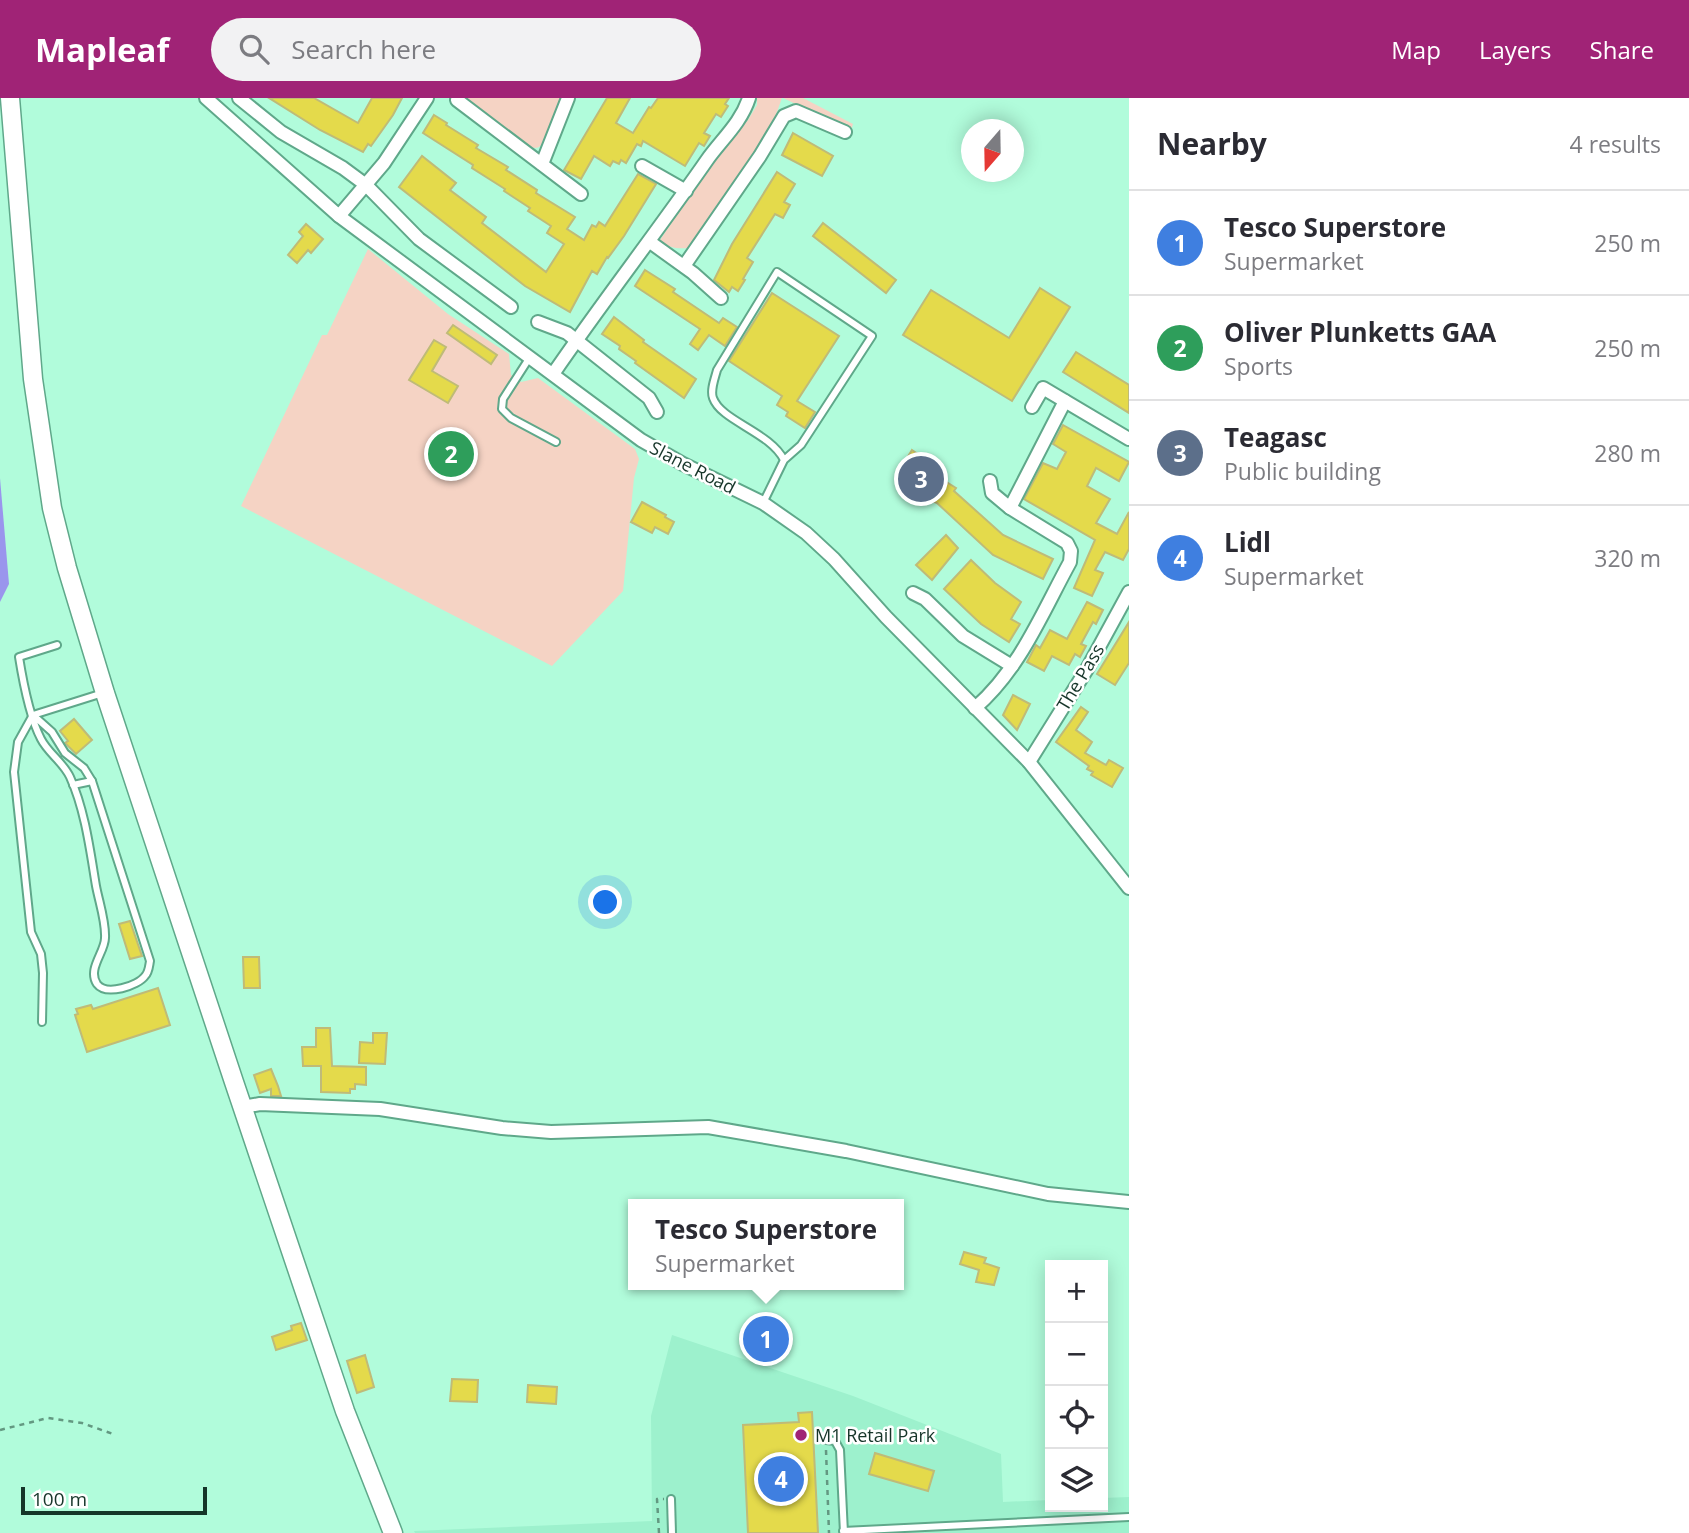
<!DOCTYPE html>
<meta charset="utf-8">
<style>
:root{--surface:#fff;--page:#f2f2f3;--text:#2b2b33;--muted:#7c7c81;--line:#e1e1e2;--accent:#a02376}
body{margin:0;font-family:"Open Sans",sans-serif;background:var(--page);color:var(--text)}
.controls{position:absolute;right:21px;bottom:21px;display:grid;overflow:hidden;border-radius:0px;box-shadow:0 4px 18px #0003}
.controls button{width:63px;height:63px;display:grid;place-items:center;padding:0;border:0;border-bottom:2px solid var(--line);background:var(--surface);color:var(--text);font:35px sans-serif}
.compass{position:absolute;left:961px;top:21px;width:63px;height:63px;border-radius:50%;background:var(--surface);box-shadow:0 4px 18px #0003;rotate:200deg}
.scale{position:absolute;left:21px;bottom:18px;width:186px;box-sizing:border-box;padding-left:7px;border:4px solid #163529;border-top:0;font-size:19px;line-height:24px;white-space:nowrap;color:#163529;-webkit-text-stroke:5px #fff;paint-order:stroke}
.you{position:absolute;left:606px;top:805px;width:24px;height:24px;margin:-18px;border:5px solid #fff;border-radius:50%;background:#1a73e8;box-shadow:0 0 0 10px #1a73e833}
.badge{display:grid;place-items:center;width:46px;height:46px;border-radius:50%;background:var(--accent);color:#fff;font-size:23px;font-weight:700}
.pin{position:absolute;translate:-50% -50%;border:4px solid #fff;box-shadow:0 2px 7px #0006}
.popup{position:absolute;left:628px;top:1101px;width:276px;height:91px;box-sizing:border-box;display:grid;place-content:center;border-radius:0px;background:var(--surface);filter:drop-shadow(0 2px 5px #0005);font-size:23px;white-space:nowrap;color:var(--muted)}
.popup b{font-size:26px;color:var(--text)}
.popup::after{content:'';position:absolute;left:50%;top:100%;margin-left:-14px;border:14px solid transparent;border-top-color:var(--surface)}
.list{margin:0;padding:0;list-style:none}
h2{display:flex;justify-content:space-between;align-items:center;height:91px;margin:0;padding:0 28px;font-size:30px}
h2 small{font-size:23px;font-weight:400;color:var(--muted)}
.list li{display:grid;grid-template-columns:46px 1fr auto;gap:21px;align-items:center;box-sizing:border-box;height:105px;padding:0 28px;border-top:2px solid var(--line)}
.list b{display:block;font-size:26px;white-space:nowrap}
.list p{margin:0;font-size:23px;white-space:nowrap;color:var(--muted)}
.list em{font-size:23px;font-style:normal;color:var(--muted)}
.icon{flex:none;width:38px;height:38px;fill:none;stroke:currentColor;stroke-width:2;stroke-linecap:round;stroke-linejoin:round}
.map{position:relative;flex:none;width:1129px;height:1435px;overflow:hidden}
header{display:flex;align-items:center;gap:42px;box-sizing:border-box;height:98px;padding:0 35px;background:var(--accent);color:#fff}
header strong{font-size:33px}
nav{display:flex;gap:38px;margin-inline-start:auto;font-size:24px}
.search{width:490px;height:63px;background:var(--page);display:flex;align-items:center;gap:18px;box-sizing:border-box;padding:0 24px;border-radius:38px;color:var(--muted);font-size:26px}
main{display:flex}
aside{flex:1;background:var(--surface)}
.map>svg:first-child{display:block}
</style>
<header>
<strong>Mapleaf</strong>
<div class="search"><svg class="icon" aria-label="search" viewBox="0 0 24 24"><circle cx="10" cy="10" r="6"/><path d="M15 15l6 6"/></svg>Search here</div>
<nav><a>Map</a><a>Layers</a><a>Share</a></nav>
</header>
<main>
<div class="map">
<svg width="1129" height="1435" viewBox="0 0 1129 1435">
<rect width="100%" height="100%" fill="#b1fcdb"/>
<!-- built -->
<path fill="#9df1cd" d="M 672,1237 L 853,1298 L 1001,1356 L 1003,1404 L 1050,1402 L 1050,1409 L 1103,1409 L 1103,1400 L 1129,1399 L 1129,1435 L 415,1435 L 414,1433 L 652,1423 L 651,1318 Z"/>
<!-- green -->
<g fill="#f5d3c4">
<path d="M 467,0 L 561,0 C 559,10 547,44 539,49 C 535,51 531,49 527,48 L 466,3 Z"/>
<path d="M 757,0 L 782,0 L 770,33 L 753,62 L 688,150 C 678,151 667,150 660,142 L 668,130 L 721,53 L 748,22 L 757,7 Z"/>
<path d="M 783,0 L 803,0 L 853,26 L 851,32 Z"/>
<path d="M 368,151 L 448,216 L 509,256 L 511,277 L 521,284 L 538,280 L 635,351 L 639,361 L 634,380 L 623,493 L 552,568 L 241,408 L 322,237 L 327,237 Z"/>
</g>
<!-- water -->
<path fill="#9a95ed" d="M 0,380 L 9,486 L 0,504 Z"/>
<!-- building -->
<g fill="#e4da4b" stroke="#bfbb78" stroke-width="2">
<path d="M 269,0 L 314,0 L 358,25 L 372,0 L 402,0 L 393,17 L 371,48 L 368,46 L 363,54 L 320,32 Z"/>
<path d="M 607,0 L 630,0 L 616,25 L 633,35 L 649,9 L 651,10 L 658,0 L 729,0 L 725,6 L 728,8 L 721,19 L 716,16 L 704,35 L 710,38 L 704,48 L 699,45 L 685,68 L 643,43 L 641,48 L 637,46 L 626,65 L 621,62 L 619,66 L 613,63 L 610,68 L 594,58 L 581,81 L 564,72 Z"/>
<path d="M 434,17 L 447,25 L 446,27 L 478,47 L 476,50 L 508,69 L 506,72 L 537,92 L 536,95 L 575,119 L 567,131 L 584,142 L 592,127 L 596,129 L 599,124 L 605,128 L 638,76 L 656,86 L 624,138 L 608,160 L 607,159 L 597,176 L 592,173 L 570,214 L 525,188 L 399,89 L 422,58 L 456,85 L 450,92 L 486,119 L 482,125 L 546,174 L 564,146 L 547,135 L 551,128 L 528,113 L 530,110 L 504,93 L 505,91 L 472,70 L 473,67 L 423,35 Z"/>
<path d="M 793,35 L 833,58 L 822,78 L 782,57 Z"/>
<path d="M 777,74 L 795,86 L 784,104 L 790,107 L 783,120 L 775,116 L 747,160 L 753,164 L 743,181 L 745,182 L 738,193 L 732,189 L 729,194 L 714,182 L 732,146 Z"/>
<path d="M 823,125 L 896,182 L 886,195 L 813,138 Z"/>
<path d="M 306,126 L 323,141 L 311,155 L 308,152 L 297,165 L 288,157 L 303,138 L 299,134 Z"/>
<path d="M 645,172 L 675,191 L 673,194 L 719,225 L 723,220 L 737,229 L 725,248 L 709,237 L 698,252 L 690,246 L 700,231 L 635,188 Z"/>
<path d="M 1040,190 L 1070,209 L 1012,303 L 903,237 L 931,192 L 1009,240 Z"/>
<path d="M 772,195 L 839,238 L 797,303 L 815,314 L 805,330 L 786,318 L 788,314 L 777,307 L 782,298 L 729,263 Z"/>
<path d="M 614,219 L 644,242 L 643,244 L 696,281 L 684,300 L 635,265 L 636,263 L 619,251 L 620,248 L 602,236 Z"/>
<path d="M 453,227 L 497,257 L 491,266 L 447,235 Z"/>
<path d="M 434,242 L 446,249 L 432,273 L 458,288 L 448,305 L 409,282 Z"/>
<path d="M 1076,254 L 1129,287 L 1129,315 L 1063,274 Z"/>
<path d="M 1063,327 L 1129,364 L 1119,383 L 1096,370 L 1087,388 L 1110,401 L 1096,425 L 1117,436 L 1129,414 L 1129,451 L 1123,462 L 1105,454 L 1095,472 L 1103,475 L 1092,498 L 1074,490 L 1095,442 L 1024,401 L 1043,365 L 1057,371 L 1066,354 L 1053,346 Z"/>
<path d="M 912,352 L 928,363 L 924,370 L 956,390 L 954,393 L 1003,437 L 1053,461 L 1043,481 L 993,457 L 937,405 L 926,400 L 928,396 L 916,389 L 918,387 L 898,375 Z"/>
<path d="M 642,404 L 666,417 L 665,419 L 674,424 L 668,436 L 655,429 L 652,435 L 631,424 Z"/>
<path d="M 946,437 L 958,450 L 932,482 L 916,467 Z"/>
<path d="M 971,462 L 995,485 L 1021,504 L 1011,521 L 1020,526 L 1009,544 L 981,526 L 944,491 Z"/>
<path d="M 1087,504 L 1103,512 L 1096,526 L 1093,524 L 1081,546 L 1086,548 L 1080,559 L 1075,556 L 1069,567 L 1052,558 L 1044,573 L 1027,564 L 1036,547 L 1040,550 L 1050,532 L 1067,541 Z"/>
<path d="M 1129,524 L 1129,565 L 1115,587 L 1097,576 Z"/>
<path d="M 1013,597 L 1030,606 L 1017,632 L 1003,617 Z"/>
<path d="M 1081,609 L 1088,614 L 1076,632 L 1092,644 L 1085,655 L 1106,667 L 1109,662 L 1123,670 L 1112,689 L 1091,677 L 1093,674 L 1087,671 L 1089,668 L 1056,644 Z"/>
<path d="M 74,621 L 92,642 L 76,656 L 65,645 L 68,643 L 60,633 Z"/>
<path d="M 130,823 L 142,858 L 130,861 L 119,826 Z"/>
<path d="M 243,859 L 259,859 L 260,890 L 244,890 Z"/>
<path d="M 158,890 L 170,927 L 87,954 L 75,917 L 78,916 L 76,911 L 91,907 L 93,911 Z"/>
<path d="M 316,930 L 330,930 L 332,968 L 366,969 L 366,987 L 355,986 L 355,991 L 350,991 L 350,995 L 321,994 L 321,968 L 303,968 L 302,949 L 316,949 Z"/>
<path d="M 373,935 L 387,935 L 385,966 L 359,965 L 360,944 L 373,945 Z"/>
<path d="M 271,971 L 278,988 L 281,998 L 271,998 L 271,991 L 260,995 L 254,977 Z"/>
<path d="M 964,1154 L 986,1160 L 984,1165 L 999,1170 L 994,1187 L 976,1184 L 979,1172 L 960,1166 Z"/>
<path d="M 301,1225 L 307,1242 L 276,1252 L 272,1239 L 292,1232 L 291,1228 Z"/>
<path d="M 365,1257 L 374,1289 L 357,1295 L 347,1263 Z"/>
<path d="M 452,1281 L 478,1282 L 477,1304 L 450,1303 Z"/>
<path d="M 528,1287 L 557,1289 L 556,1306 L 527,1304 Z"/>
<path d="M 812,1314 L 818,1435 L 748,1435 L 743,1327 L 799,1324 L 798,1315 Z"/>
<path d="M 875,1355 L 934,1373 L 928,1393 L 869,1376 Z"/>
</g>
<g fill="none" stroke-linecap="round" stroke-linejoin="round">
<!-- lane casing -->
<g stroke="#5fa88a" stroke-width="10">
<g id="lane">
<path d="M 530,259 L 503,301 L 502,311 L 511,320 L 556,344"/>
<path d="M 763,405 L 784,362 L 801,347 L 872,238 L 777,174 L 717,272 C 715,280 710,292 713,300 C 721,323 770,334 784,362"/>
<path d="M 33,617 L 52,634 L 65,655 L 84,670 L 92,683 L 150,863 C 149,868 149,874 145,878 C 138,888 106,898 97,886 C 87,871 105,854 105,840 C 106,824 99,804 96,788 C 90,752 85,712 70,679 C 63,664 48,655 41,641 C 29,618 23,584 19,559 L 57,547"/>
<path d="M 73,687 L 92,683"/>
<path d="M 42,924 L 43,875 L 41,856 L 31,834 L 14,674 L 18,644 L 33,617 L 103,595"/>
<path d="M 826,1342 L 835,1343 L 840,1352 L 844,1435"/>
<path d="M 671,1401 L 672,1435"/>
<path d="M 843,1433 L 1129,1419"/>
</g>
</g>
<!-- street casing -->
<g stroke="#5fa88a" stroke-width="16">
<g id="street">
<path d="M 206,0 L 339,118 L 641,342 L 683,366 L 763,405 L 806,435 L 834,461 L 886,519 L 1029,664 L 1129,790"/>
<path d="M 239,0 L 281,34 L 343,70 L 366,87 L 419,141 L 511,209"/>
<path d="M 457,2 L 581,96"/>
<path d="M 542,66 L 568,0"/>
<path d="M 642,68 L 686,93"/>
<path d="M 339,118 L 384,65 L 427,0"/>
<path d="M 650,144 L 693,175 L 721,200"/>
<path d="M 684,168 L 760,58 L 784,18 L 796,13 L 845,34"/>
<path d="M 538,224 L 567,235 L 649,300 L 657,314"/>
<path d="M 553,276 C 603,203 657,134 707,62 C 722,41 741,25 749,0"/>
<path d="M 1032,309 L 1043,290 L 1129,341"/>
<path d="M 1010,410 L 1065,303"/>
<path d="M 913,495 L 925,501 L 963,538 L 1012,568"/>
<path d="M 975,610 C 1020,571 1042,515 1070,464 L 1071,453 L 1067,445 L 1010,410 L 992,395 L 990,383"/>
<path d="M 1029,664 L 1087,571 L 1129,494"/>
<path d="M 243,1009 L 260,1006 L 380,1011 L 502,1030 L 551,1034 L 708,1029 L 846,1053 L 1048,1096 L 1129,1104"/>
</g>
</g>
<!-- secondary casing -->
<g stroke="#5fa88a" stroke-width="21">
<path id="secondary" d="M 10,0 L 33,281 L 52,410 L 67,470 L 105,595 L 234,984 L 345,1313 L 393,1435"/>
</g>
<!-- path -->
<g stroke="#639881" stroke-width="2.5" stroke-dasharray="5 5" stroke-linecap="butt">
<path d="M 0,1332 L 48,1320 L 82,1325 L 113,1336"/>
<path d="M 826,1352 L 829,1435"/>
<path d="M 659,1435 L 657,1401 L 664,1401"/>
</g>
<!-- lane -->
<use href="#lane" stroke="#fff" stroke-width="6"/>
<!-- street -->
<use href="#street" stroke="#fff" stroke-width="12"/>
<!-- secondary -->
<use href="#secondary" stroke="#fff" stroke-width="18"/>
</g>
<!-- markers -->
<circle fill="#a02376" stroke="#fff" stroke-width="2.5" cx="801" cy="1337" r="7"/>
<g text-anchor="middle" dominant-baseline="central" stroke-width="5" stroke-linejoin="round" paint-order="stroke">
<!-- street labels -->
<g font-size="18" fill="#163529" stroke="#fff">
<text transform="translate(693 369) rotate(27)">Slane Road</text>
<text transform="translate(1080 579) rotate(-59)">The Pass</text>
</g>
<!-- poi labels -->
<g font-size="18" fill="#163529" stroke="#fff" text-anchor="start">
<text x="815" y="1337">M1 Retail Park</text>
</g>
</g>
</svg>
<div class="controls">
<button>+</button>
<button>−</button>
<button><svg class="icon" aria-label="locate" viewBox="0 0 24 24"><circle cx="12" cy="12" r="6"/><path d="M12 2v4M12 18v4M2 12h4M18 12h4"/></svg></button>
<button><svg class="icon" aria-label="layers" viewBox="0 0 24 24"><path d="M12 4l9 5-9 5-9-5zM3 14l9 5 9-5"/></svg></button>
</div>
<svg class="compass" viewBox="-18 -18 36 36"><path d="M0-13l5 13h-10z" fill="#e53935"/><path d="M0 13l5-13h-10z" fill="#7c7c81"/></svg>
<div class="scale">100 m</div>
<div class="you"></div>
<div class="pin badge" style="left:766px;top:1241px;background:#3f7fe0">1</div>
<div class="popup"><b>Tesco Superstore</b>Supermarket</div>
<div class="pin badge" style="left:451px;top:356px;background:#2e9e5b">2</div>
<div class="pin badge" style="left:921px;top:381px;background:#5c6f8a">3</div>
<div class="pin badge" style="left:781px;top:1381px;background:#3f7fe0">4</div>
</div>
<aside>
<h2>Nearby<small>4 results</small></h2>
<ul class="list">
<li><span class="badge" style="background:#3f7fe0">1</span><div><b>Tesco Superstore</b><p>Supermarket</p></div><em>250 m</em></li>
<li><span class="badge" style="background:#2e9e5b">2</span><div><b>Oliver Plunketts GAA</b><p>Sports</p></div><em>250 m</em></li>
<li><span class="badge" style="background:#5c6f8a">3</span><div><b>Teagasc</b><p>Public building</p></div><em>280 m</em></li>
<li><span class="badge" style="background:#3f7fe0">4</span><div><b>Lidl</b><p>Supermarket</p></div><em>320 m</em></li>
</ul>
</aside>
</main>
